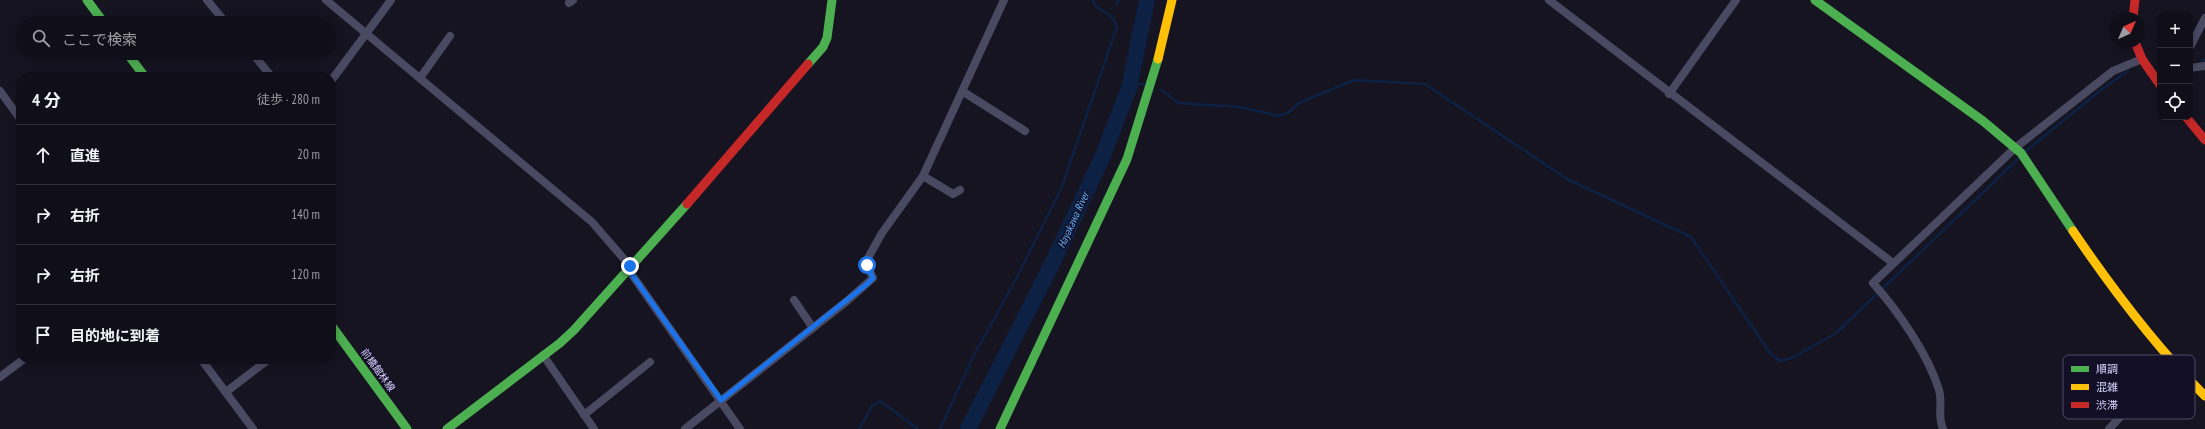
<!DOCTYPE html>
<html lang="ja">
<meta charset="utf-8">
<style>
:root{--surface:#100f19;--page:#191822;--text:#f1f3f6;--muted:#9c9ca2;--line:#302f38}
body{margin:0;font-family:"PT Sans Narrow","Noto Sans JP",sans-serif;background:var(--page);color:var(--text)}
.controls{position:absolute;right:12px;top:12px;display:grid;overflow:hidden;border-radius:8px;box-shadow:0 2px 10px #0003}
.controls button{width:36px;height:36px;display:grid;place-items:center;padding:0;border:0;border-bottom:1px solid var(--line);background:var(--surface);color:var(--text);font:20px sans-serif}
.compass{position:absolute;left:2109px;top:12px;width:36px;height:36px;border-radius:50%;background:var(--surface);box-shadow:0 2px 10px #0003;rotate:44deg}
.stop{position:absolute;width:12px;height:12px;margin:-9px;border:3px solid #1a73e8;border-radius:50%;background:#fff}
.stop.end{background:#1a73e8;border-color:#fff;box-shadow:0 1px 4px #0008}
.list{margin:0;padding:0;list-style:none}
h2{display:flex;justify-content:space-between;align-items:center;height:52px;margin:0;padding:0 16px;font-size:17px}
h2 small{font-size:13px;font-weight:400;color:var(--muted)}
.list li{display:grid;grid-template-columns:26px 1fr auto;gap:12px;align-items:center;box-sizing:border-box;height:60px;padding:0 16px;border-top:1px solid var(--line)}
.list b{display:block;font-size:15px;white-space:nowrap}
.list em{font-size:13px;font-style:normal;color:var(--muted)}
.icon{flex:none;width:22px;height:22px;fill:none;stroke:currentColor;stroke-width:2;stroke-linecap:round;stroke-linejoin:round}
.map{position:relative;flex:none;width:2205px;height:429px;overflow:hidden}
.search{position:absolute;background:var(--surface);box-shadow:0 2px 10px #0003;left:16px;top:16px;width:320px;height:44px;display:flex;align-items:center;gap:10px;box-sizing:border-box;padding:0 14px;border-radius:22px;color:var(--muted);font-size:15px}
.panel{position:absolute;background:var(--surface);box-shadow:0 2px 10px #0003;left:16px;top:72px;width:320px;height:292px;border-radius:16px}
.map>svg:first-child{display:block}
</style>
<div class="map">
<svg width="2205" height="429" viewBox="0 0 2205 429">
<rect width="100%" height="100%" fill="#161421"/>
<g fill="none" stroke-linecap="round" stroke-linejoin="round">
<!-- stream -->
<g stroke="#0d2144" stroke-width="2.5">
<path d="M 1117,5 L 1118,0"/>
<path d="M 2201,61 L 2205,60"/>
<path d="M 1130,85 L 1144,84"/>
<path d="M 1162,90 L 1178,103 L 1240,107 L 1279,116 L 1288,113 L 1299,103 L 1354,80 L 1425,84 L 1567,179 L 1691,237 L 1770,353 L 1780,361 L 1794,357 L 1836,333 L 2018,159"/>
<path d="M 2026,151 L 2101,90 L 2128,71"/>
<path d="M 859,429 L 872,406 L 880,401 L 918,429"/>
<path d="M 940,429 L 974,355 L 1015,281 L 1061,189 L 1117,27 C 1112,9 1095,12 1093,0"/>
</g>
<!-- river -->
<path stroke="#0d2144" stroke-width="16" d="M 968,429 L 1052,264 L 1102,158 L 1129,88 L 1147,0"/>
<!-- street -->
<g stroke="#4a4962" stroke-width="8">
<path d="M 207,0 L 226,23"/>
<path d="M 326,0 L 592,222 L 630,266"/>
<path d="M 1549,0 L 1893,263"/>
<path d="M 569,3 L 573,0"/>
<path d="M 2190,47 L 2205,18"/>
<path d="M 252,53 L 272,77"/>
<path d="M 2190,68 L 2205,66"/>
<path d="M 420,78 L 450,36"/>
<path d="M 331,81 L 391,0"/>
<path d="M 0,91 L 21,120"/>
<path d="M 962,91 L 1025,131"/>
<path d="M 1669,94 L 1736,0"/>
<path d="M 923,176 L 953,194 L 960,190"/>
<path d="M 628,269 L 740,429"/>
<path d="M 794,300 L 813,328"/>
<path d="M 543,355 L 594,429"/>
<path d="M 201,359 L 253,429"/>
<path d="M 0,377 L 24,359"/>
<path d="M 226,392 L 269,359"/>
<path d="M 584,415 L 650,362"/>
<path d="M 685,429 L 847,301 L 873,278 L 867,265 L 868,258 L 882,233 L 923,176 L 1004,0"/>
<path d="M 1943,429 C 1937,416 1943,403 1939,390 C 1928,354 1898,311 1873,283 L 2015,148 L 2113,71 L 2142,59"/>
<path d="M 2109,429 L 2171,362"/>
</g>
<!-- fast -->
<g stroke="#4caf50" stroke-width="9">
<path d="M 87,0 L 104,23"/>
<path d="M 1815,0 L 1983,121 L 2021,153 L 2073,231"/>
<path d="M 127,53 L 145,77"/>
<path d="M 808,64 L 823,47 L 827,38 L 832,0"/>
<path d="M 331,325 L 407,429"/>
<path d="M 447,429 L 560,343 L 574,330 L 687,204"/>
<path d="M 1000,429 L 1127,159 L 1158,59"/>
</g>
<!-- slow -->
<g stroke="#ffc107" stroke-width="9">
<path d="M 1158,59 L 1172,0"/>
<path d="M 2073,231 C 2113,290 2155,346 2205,396"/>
</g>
<!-- jam -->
<g stroke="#c62828" stroke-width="9">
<path d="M 2133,18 L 2135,0"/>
<path d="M 2135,42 L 2142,59 L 2160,85"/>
<path d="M 2186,117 L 2205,140"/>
<path d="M 687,204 L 808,64"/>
</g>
</g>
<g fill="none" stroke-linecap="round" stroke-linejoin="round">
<!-- route -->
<path stroke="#1a73e8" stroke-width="5" d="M 630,266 L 628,269 L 721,400 L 867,284 L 873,278 L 867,265"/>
</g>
<g text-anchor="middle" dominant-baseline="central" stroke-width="3" stroke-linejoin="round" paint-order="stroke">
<!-- street labels -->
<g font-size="10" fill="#d9d4ff" stroke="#130f26">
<text transform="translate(378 370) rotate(54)">前橋館林線</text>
</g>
<!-- water labels -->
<g font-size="11" font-style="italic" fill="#62b6ff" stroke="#130f26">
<text transform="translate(1073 220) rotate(-65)">Hayakawa River</text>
</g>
</g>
<!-- legend -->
<rect x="2063" y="355" width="132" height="64" rx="6" fill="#130f26" stroke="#4e4a67" stroke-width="1"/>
<rect x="2071" y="366" width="18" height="6" fill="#4caf50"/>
<rect x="2071" y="384" width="18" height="6" fill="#ffc107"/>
<rect x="2071" y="402" width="18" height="6" fill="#c62828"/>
<g font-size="11" fill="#d9d4ff">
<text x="2096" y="373">順調</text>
<text x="2096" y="391">混雑</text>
<text x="2096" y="409">渋滞</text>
</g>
</svg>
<div class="controls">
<button>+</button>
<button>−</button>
<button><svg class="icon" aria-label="locate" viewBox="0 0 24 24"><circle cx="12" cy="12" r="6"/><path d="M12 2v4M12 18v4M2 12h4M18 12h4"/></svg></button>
</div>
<svg class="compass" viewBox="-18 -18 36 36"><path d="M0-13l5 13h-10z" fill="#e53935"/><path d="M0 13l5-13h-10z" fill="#9c9ca2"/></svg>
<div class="stop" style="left:867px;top:265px"></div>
<div class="stop end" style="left:630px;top:266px"></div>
<div class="search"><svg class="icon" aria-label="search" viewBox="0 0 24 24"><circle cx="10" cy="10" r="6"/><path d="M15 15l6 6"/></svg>ここで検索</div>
<section class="panel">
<h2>4 分<small>徒歩 · 280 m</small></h2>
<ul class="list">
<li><svg class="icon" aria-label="ahead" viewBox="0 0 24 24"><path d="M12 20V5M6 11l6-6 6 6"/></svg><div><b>直進</b></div><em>20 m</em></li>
<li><svg class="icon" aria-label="right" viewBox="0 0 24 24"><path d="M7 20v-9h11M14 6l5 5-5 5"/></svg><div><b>右折</b></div><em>140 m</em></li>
<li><svg class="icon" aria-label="right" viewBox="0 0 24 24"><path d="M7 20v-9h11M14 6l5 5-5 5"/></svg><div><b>右折</b></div><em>120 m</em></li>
<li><svg class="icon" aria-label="arrive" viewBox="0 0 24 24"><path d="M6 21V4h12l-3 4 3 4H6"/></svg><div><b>目的地に到着</b></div></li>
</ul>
</section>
</div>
